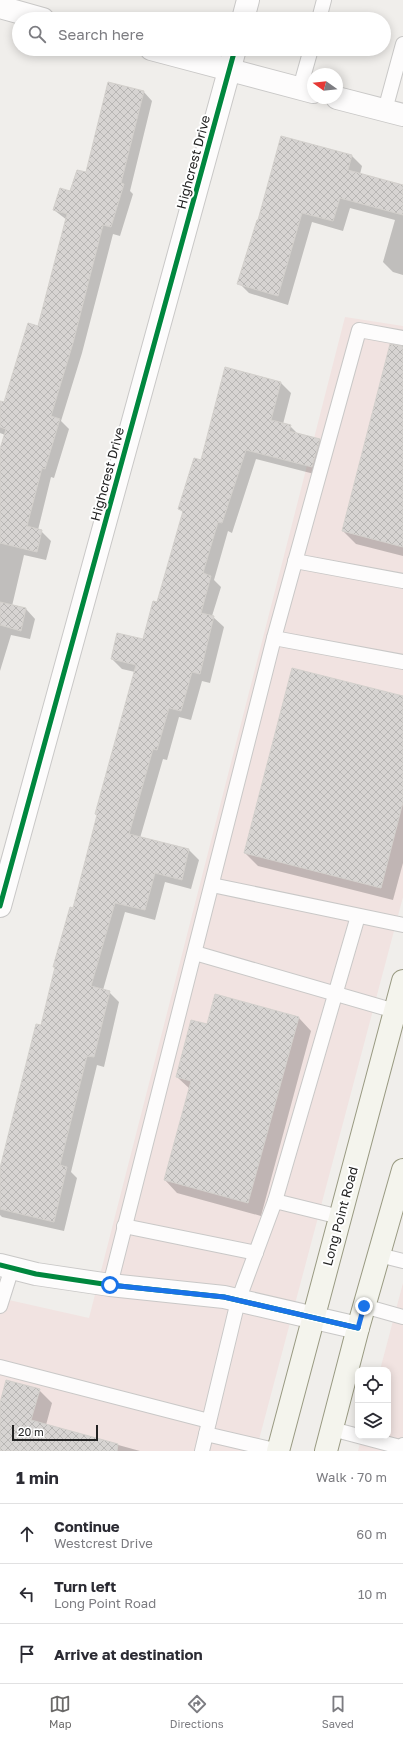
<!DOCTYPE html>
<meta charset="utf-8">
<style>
:root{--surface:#fff;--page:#f7f7f7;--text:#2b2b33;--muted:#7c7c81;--line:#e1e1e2;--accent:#6a6968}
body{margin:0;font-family:"Golos Text",sans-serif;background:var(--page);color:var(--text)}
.controls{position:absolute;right:12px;bottom:12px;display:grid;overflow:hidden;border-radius:8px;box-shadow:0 2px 10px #0003}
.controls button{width:36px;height:36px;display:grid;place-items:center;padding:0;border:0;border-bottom:1px solid var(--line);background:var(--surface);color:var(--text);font:20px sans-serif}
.compass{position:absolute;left:307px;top:68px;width:36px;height:36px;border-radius:50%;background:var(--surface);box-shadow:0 2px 10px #0003;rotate:285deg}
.scale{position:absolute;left:12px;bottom:10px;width:86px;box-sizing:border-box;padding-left:4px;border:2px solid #222;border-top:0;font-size:11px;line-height:14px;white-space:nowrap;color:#222;-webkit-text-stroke:3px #fff;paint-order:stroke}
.stop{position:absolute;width:12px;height:12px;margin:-9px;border:3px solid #1a73e8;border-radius:50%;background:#fff}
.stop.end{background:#1a73e8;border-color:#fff;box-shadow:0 1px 4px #0008}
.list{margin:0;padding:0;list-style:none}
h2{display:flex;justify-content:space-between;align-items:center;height:52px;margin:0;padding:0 16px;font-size:17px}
h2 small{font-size:13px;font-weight:400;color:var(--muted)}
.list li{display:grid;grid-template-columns:26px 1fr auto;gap:12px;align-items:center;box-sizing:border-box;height:60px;padding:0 16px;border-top:1px solid var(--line)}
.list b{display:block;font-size:15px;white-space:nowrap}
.list p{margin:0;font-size:13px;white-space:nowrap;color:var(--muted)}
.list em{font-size:13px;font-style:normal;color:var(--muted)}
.icon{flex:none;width:22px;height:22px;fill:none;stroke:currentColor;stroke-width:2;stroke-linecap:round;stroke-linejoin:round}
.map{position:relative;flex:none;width:403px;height:1451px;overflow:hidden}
.search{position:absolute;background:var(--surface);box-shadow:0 2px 10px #0003;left:12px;right:12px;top:12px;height:44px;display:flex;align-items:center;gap:10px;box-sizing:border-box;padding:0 14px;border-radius:22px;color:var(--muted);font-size:15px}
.sheet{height:232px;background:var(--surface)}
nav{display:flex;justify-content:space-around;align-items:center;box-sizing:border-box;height:56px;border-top:1px solid var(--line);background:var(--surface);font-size:11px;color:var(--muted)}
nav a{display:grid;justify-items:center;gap:2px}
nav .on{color:var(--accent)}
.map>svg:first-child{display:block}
</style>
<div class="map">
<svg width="403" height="1451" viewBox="0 0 403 1451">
<defs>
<pattern id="building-cross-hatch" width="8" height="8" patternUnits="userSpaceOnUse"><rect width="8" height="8" fill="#d7d4d2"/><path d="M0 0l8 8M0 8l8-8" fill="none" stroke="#b8b6b4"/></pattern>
</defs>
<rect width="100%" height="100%" fill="#f0eeeb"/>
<!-- commercial -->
<g fill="#f1e3e1">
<path d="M 345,317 L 403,326 L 403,897 L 256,1451 L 0,1451 L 0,1298 L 89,1318 Z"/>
<path d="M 403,1283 L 403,1451 L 358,1451 L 362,1436 L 388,1436 L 388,1370 L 380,1370 Z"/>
</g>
<!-- shadow -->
<g fill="#0003">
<path d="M 143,91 L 152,101 L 130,191 L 133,194 L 120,236 L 113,234 L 82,353 L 61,421 L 69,429 L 54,478 L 51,477 L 38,530 L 41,531 L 51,541 L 46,560 L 24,555 L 12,606 L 26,609 L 35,619 L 30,639 L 11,635 L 0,671 L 0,452 L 5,435 L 0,433 L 0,402 L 5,403 L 39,327 L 67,220 L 54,210 L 86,173 Z"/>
<path d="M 352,156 L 362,166 L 360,174 L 403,185 L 403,275 L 393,272 L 383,262 L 395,220 L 350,208 L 343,231 L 312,222 L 288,305 L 249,293 L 239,283 Z"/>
<path d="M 403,346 L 403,556 L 356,544 L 343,531 Z"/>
<path d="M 226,368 L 281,383 L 291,393 L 283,424 L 290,426 L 299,435 L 320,440 L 330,450 L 322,476 L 256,459 L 232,533 L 228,531 L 214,580 L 221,587 L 212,616 L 224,627 L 210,683 L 202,681 L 191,720 L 179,717 L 167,760 L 163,759 L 140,838 L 189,850 L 199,860 L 191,889 L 165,882 L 155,920 L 125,912 L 103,990 L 109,992 L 119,1002 L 104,1067 L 97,1065 L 71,1172 L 77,1178 L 64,1231 L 2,1217 L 0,1215 L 0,1175 L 74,909 L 135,672 L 122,669 L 112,659 L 144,640 L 158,603 L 184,513 L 179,509 L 201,462 Z"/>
<path d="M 403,697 L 403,863 L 393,900 L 258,866 L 245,853 Z"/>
<path d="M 216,995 L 299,1018 L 311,1031 L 261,1216 L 177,1193 L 165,1180 L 190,1089 L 177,1077 L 208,1025 Z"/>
<path d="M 39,1390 L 52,1403 L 46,1425 L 140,1451 L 0,1451 L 0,1407 Z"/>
</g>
<!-- building -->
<g fill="url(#building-cross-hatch)" stroke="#d3d0cc">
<path d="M 108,82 L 144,91 L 121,183 L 124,184 L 111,227 L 103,225 L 73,343 L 51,416 L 60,419 L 45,469 L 42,468 L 27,526 L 42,530 L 37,552 L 0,543 L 0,449 L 6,429 L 0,427 L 0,401 L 4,402 L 28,323 L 38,326 L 67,214 L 53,210 L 60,188 L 70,191 L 77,170 L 86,172 Z"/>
<path d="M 281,136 L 352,155 L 348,170 L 403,185 L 403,215 L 340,198 L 333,221 L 302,213 L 278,296 L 237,284 L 257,220 L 258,220 Z"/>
<path d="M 390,344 L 403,346 L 403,547 L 342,531 Z"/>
<path d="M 225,367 L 281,382 L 271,420 L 291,425 L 289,431 L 320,439 L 312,467 L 246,450 L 222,523 L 218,522 L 203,573 L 211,576 L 201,613 L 214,616 L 200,674 L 192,672 L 181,711 L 169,708 L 157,750 L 153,749 L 129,834 L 189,849 L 182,880 L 155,873 L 145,910 L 115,903 L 91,986 L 110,991 L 94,1057 L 87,1056 L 60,1165 L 67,1167 L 54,1222 L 0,1209 L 0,1168 L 36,1024 L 41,1025 L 55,967 L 53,967 L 70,907 L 73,908 L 97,815 L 95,814 L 136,665 L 111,659 L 117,633 L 143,639 L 153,601 L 157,602 L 183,511 L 178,509 L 194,458 L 201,460 Z"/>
<path d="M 0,602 L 26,608 L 21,631 L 0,625 Z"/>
<path d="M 292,668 L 403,696 L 403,802 L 381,888 L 244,853 Z"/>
<path d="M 215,994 L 299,1017 L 248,1203 L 164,1180 L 191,1081 L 176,1077 L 191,1020 L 207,1024 Z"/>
<path d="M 6,1380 L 40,1389 L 31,1420 L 118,1444 L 117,1451 L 0,1451 L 0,1403 Z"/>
</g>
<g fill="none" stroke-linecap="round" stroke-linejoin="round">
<!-- lane casing -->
<g stroke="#c9c8c7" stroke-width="16">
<g id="lane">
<path d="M 319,19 L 324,0"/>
<path d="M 300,88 L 311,49"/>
<path d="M 385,110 L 403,44"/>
<path d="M 295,561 L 403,581"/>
<path d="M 274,638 L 403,662"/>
<path d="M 212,885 L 403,925"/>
<path d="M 195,953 L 395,1011"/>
<path d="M 275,1201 L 358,916"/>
<path d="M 124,1226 L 256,1253"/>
<path d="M 379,1255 L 403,1261"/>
<path d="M 110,1285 L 274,638 L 359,330 L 403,338"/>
<path d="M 0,1306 L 12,1268"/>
<path d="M 364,1306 L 403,1317"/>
<path d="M 0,1367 L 209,1421"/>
<path d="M 332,1429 L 400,1447 L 403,1445"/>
<path d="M 206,1434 L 279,1451"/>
<path d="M 202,1451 L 238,1301 L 275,1201 L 340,1217"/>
</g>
</g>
<!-- street casing -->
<g stroke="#c9c8c7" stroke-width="24">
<g id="street">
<path d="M 0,7 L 43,19"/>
<path d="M 243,19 L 248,0"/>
<path d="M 151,49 L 313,92"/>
<path d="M 337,98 L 403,115"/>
<path d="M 0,906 L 235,49"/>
<path d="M 0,1265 L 36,1274 L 110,1285 L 224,1297 L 358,1328"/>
</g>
</g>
<!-- secondary casing -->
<g stroke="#999a82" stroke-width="24">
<g id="secondary">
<path d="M 278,1451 L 403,981"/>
<path d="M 326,1451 L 358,1328 L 403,1170"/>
</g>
</g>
<!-- lane -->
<use href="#lane" stroke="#fdfcfc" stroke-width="14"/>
<!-- street -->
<use href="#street" stroke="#fdfcfc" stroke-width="22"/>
<!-- secondary -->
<use href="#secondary" stroke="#f4f4ed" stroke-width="22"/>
<!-- cycleway casing -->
<g stroke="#fff" stroke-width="8">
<g id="cycleway">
<path d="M 0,906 L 235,49"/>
<path d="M 0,1265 L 36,1274 L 110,1285 L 224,1297 L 358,1328"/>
</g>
</g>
<!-- cycleway -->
<use href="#cycleway" stroke="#00873e" stroke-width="5"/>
</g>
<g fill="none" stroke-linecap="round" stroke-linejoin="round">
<!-- route -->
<path stroke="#1a73e8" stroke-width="5" d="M 110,1285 L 224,1297 L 358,1328 L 364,1306"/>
</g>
<g text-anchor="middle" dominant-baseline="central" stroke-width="4" stroke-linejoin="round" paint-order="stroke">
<!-- street labels -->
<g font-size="13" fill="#222" stroke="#fff">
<text transform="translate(193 162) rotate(-75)">Highcrest Drive</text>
<text transform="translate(107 474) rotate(-75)">Highcrest Drive</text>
<text transform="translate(340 1216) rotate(-75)">Long Point Road</text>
</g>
</g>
</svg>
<div class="controls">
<button><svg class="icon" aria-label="locate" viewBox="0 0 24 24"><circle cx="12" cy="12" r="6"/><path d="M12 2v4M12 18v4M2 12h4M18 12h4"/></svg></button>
<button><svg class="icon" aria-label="layers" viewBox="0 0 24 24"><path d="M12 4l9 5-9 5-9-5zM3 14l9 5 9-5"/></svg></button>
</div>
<svg class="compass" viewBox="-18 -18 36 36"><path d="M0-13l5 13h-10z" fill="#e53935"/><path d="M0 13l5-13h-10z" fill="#7c7c81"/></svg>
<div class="scale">20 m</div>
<div class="stop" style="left:110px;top:1285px"></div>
<div class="stop end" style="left:364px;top:1306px"></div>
<div class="search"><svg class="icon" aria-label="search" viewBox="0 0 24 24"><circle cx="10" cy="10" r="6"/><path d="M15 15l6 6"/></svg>Search here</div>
</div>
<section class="sheet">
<h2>1 min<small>Walk · 70 m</small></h2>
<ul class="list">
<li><svg class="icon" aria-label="ahead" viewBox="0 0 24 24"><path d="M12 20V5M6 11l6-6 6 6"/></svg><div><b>Continue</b><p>Westcrest Drive</p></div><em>60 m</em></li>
<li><svg class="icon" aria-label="left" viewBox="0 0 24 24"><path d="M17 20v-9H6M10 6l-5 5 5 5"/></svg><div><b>Turn left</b><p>Long Point Road</p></div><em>10 m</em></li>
<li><svg class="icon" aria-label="arrive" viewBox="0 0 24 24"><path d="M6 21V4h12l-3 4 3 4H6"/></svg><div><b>Arrive at destination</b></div></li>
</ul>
</section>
<nav>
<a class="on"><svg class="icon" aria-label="map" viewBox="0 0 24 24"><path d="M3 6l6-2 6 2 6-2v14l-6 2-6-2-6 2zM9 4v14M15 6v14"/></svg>Map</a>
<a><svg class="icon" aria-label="directions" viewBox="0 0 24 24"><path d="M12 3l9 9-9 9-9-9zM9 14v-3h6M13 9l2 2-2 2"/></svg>Directions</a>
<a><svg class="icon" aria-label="saved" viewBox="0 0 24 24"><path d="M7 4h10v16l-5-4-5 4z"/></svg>Saved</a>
</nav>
